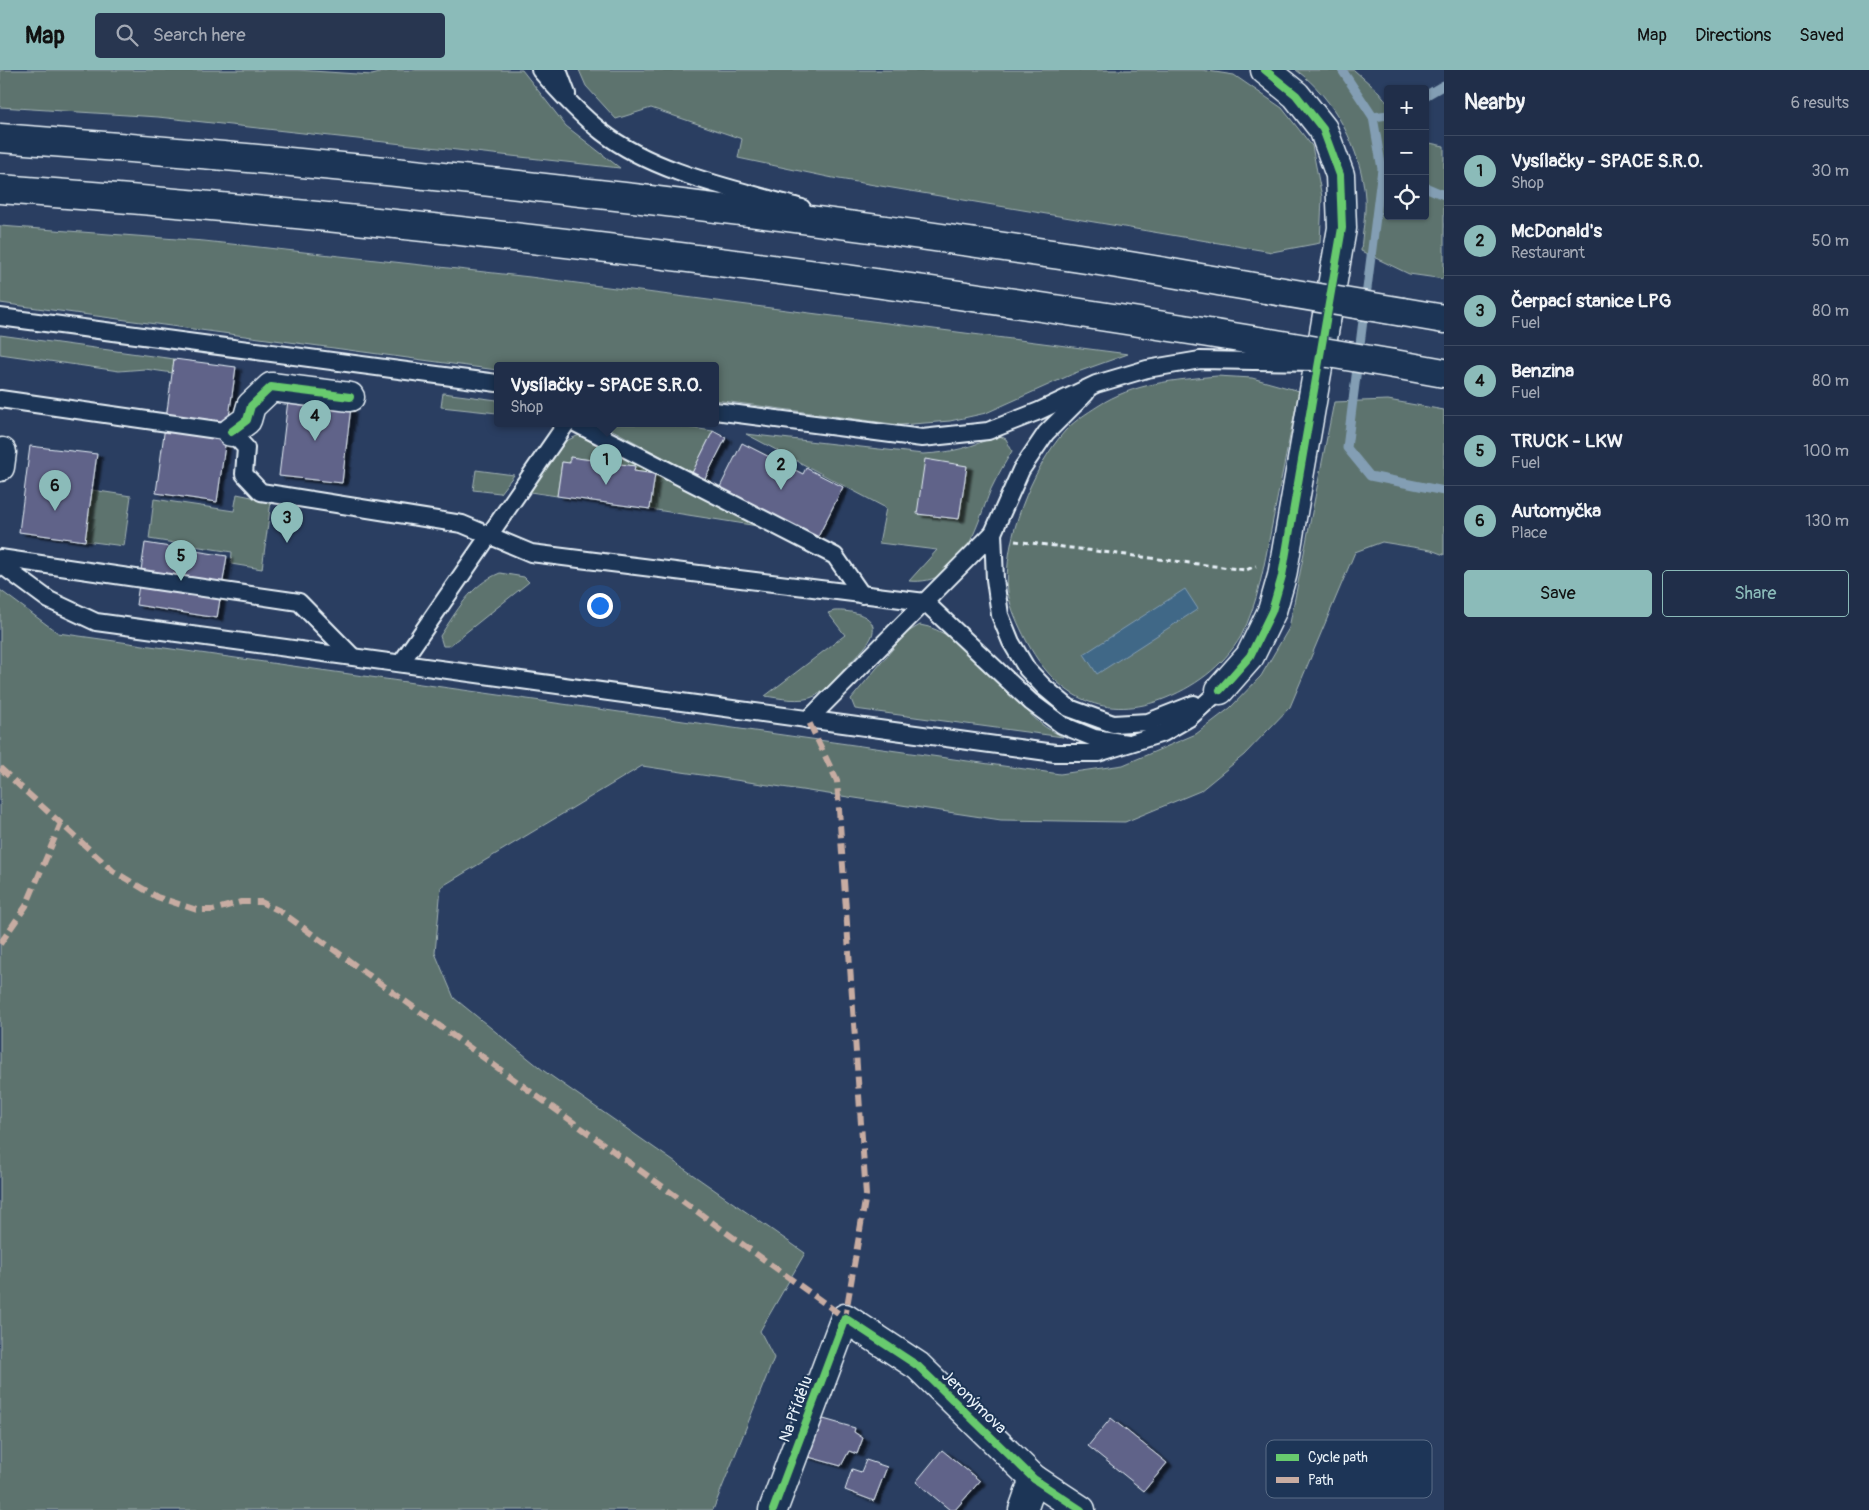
<!DOCTYPE html>
<meta charset="utf-8">
<style>
:root{--surface:#202e49;--page:#283650;--text:#f1f3f6;--muted:#a2a8b4;--line:#3d4a61;--accent:#8bbbb9}
body{margin:0;font-family:Pangolin,sans-serif;background:var(--page);color:var(--text)}
.controls{position:absolute;right:15px;top:15px;display:grid;overflow:hidden;border-radius:5px;box-shadow:0 1px 4px #0004}
.controls button{width:45px;height:45px;display:grid;place-items:center;padding:0;border:0;border-bottom:1px solid var(--line);background:var(--surface);color:var(--text);font:25px sans-serif}
.you{position:absolute;left:599px;top:535px;width:18px;height:18px;margin:-12px;border:4px solid #fff;border-radius:50%;background:#1a73e8;box-shadow:0 0 0 8px #1a73e833}
.badge{display:grid;place-items:center;width:32px;height:32px;border-radius:50%;background:var(--accent);color:#111;font-size:16px;font-weight:700}
.pin{position:absolute;translate:-50% -41px;filter:drop-shadow(0 1px 2px #0008)}
.pin::after{content:'';position:absolute;top:26px;width:18px;height:15px;background:inherit;clip-path:polygon(0 0,100% 0,50% 100%)}
.popup{position:absolute;left:494px;top:292px;width:225px;height:65px;box-sizing:border-box;display:grid;place-content:center;border-radius:5px;background:var(--surface);filter:drop-shadow(0 1px 4px #0005);font-size:16px;white-space:nowrap;color:var(--muted)}
.popup b{font-size:19px;color:var(--text)}
.popup::after{content:'';position:absolute;left:50%;top:100%;margin-left:-10px;border:10px solid transparent;border-top-color:var(--surface)}
.list{margin:0;padding:0;list-style:none}
h2{display:flex;justify-content:space-between;align-items:center;height:65px;margin:0;padding:0 20px;font-size:21px}
h2 small{font-size:16px;font-weight:400;color:var(--muted)}
.list li{display:grid;grid-template-columns:32px 1fr auto;gap:15px;align-items:center;box-sizing:border-box;height:70px;padding:0 20px;border-top:1px solid var(--line)}
.list b{display:block;font-size:19px;white-space:nowrap}
.list p{margin:0;font-size:16px;white-space:nowrap;color:var(--muted)}
.list em{font-size:16px;font-style:normal;color:var(--muted)}
.actions{display:flex;gap:10px;padding:15px 20px}
.actions a{flex:1;padding:11px 0;border:1px solid var(--accent);border-radius:5px;text-align:center;font-size:18px;color:var(--accent)}
.actions .main{background:var(--accent);color:#111}
.icon{flex:none;width:28px;height:28px;fill:none;stroke:currentColor;stroke-width:2;stroke-linecap:round;stroke-linejoin:round}
.map{position:relative;flex:none;width:1444px;height:1440px;overflow:hidden}
header{display:flex;align-items:center;gap:30px;box-sizing:border-box;height:70px;padding:0 25px;background:var(--accent);color:#111}
header strong{font-size:24px}
nav{display:flex;gap:28px;margin-inline-start:auto;font-size:18px}
.search{width:350px;height:45px;background:var(--page);display:flex;align-items:center;gap:12px;box-sizing:border-box;padding:0 18px;border-radius:5px;color:var(--muted);font-size:19px}
main{display:flex}
aside{flex:1;background:var(--surface)}
.map>svg:first-child{display:block}
</style>
<header>
<strong>Map</strong>
<div class="search"><svg class="icon" aria-label="search" viewBox="0 0 24 24"><circle cx="10" cy="10" r="6"/><path d="M15 15l6 6"/></svg>Search here</div>
<nav><a>Map</a><a>Directions</a><a>Saved</a></nav>
</header>
<main>
<div class="map">
<svg width="1444" height="1440" viewBox="0 0 1444 1440">
<defs>
<filter id="shadow"><feDropShadow dx="5.5" dy="3" stdDeviation="1" flood-color="#0009"/></filter>
</defs>
<rect width="100%" height="100%" fill="#2a3e61"/>
<filter id="ink" filterUnits="userSpaceOnUse"><feTurbulence type="fractalNoise" baseFrequency=".02" numOctaves="2"/><feDisplacementMap in="SourceGraphic" scale="10" xChannelSelector="R" yChannelSelector="G"/><feConvolveMatrix kernelMatrix="1 2 1 2 8 2 1 2 1" color-interpolation-filters="sRGB"/></filter>
<g filter="url(#ink)">
<!-- green -->
<g fill="#5d736e" stroke="#a2b2b3">
<path d="M 0,0 L 297,0 L 372,5 L 391,0 L 522,0 L 566,56 L 620,98 L 158,47 L 0,37 Z"/>
<path d="M 579,0 L 1202,0 L 1234,5 L 1282,38 L 1312,76 L 1322,127 L 1320,173 L 1272,182 L 833,108 L 738,88 L 742,69 L 651,38 L 616,49 L 586,16 Z"/>
<path d="M 1296,0 L 1354,0 L 1379,22 L 1388,33 L 1388,146 L 1425,146 L 1425,72 L 1444,76 L 1444,209 L 1409,204 L 1361,181 C 1362,164 1366,145 1365,128 C 1362,81 1334,27 1296,0 Z"/>
<path d="M 0,156 L 204,171 L 530,207 L 1128,284 L 1075,303 L 986,343 L 950,351 L 900,355 L 715,330 L 715,296 L 497,296 L 497,300 L 0,233 Z"/>
<path d="M 0,265 L 174,289 L 173,303 L 145,299 L 119,301 L 0,284 Z"/>
<path d="M 1217,306 L 1252,308 L 1299,321 C 1290,367 1280,413 1271,460 C 1264,495 1258,534 1241,566 C 1223,597 1193,618 1161,630 C 1100,652 1054,624 1026,570 C 1019,556 1010,538 1008,522 C 1002,472 1032,398 1065,361 C 1073,352 1087,343 1098,336 C 1133,313 1175,310 1217,306 Z"/>
<path d="M 443,323 L 497,330 L 497,343 L 441,337 Z"/>
<path d="M 1388,330 L 1444,340 L 1444,485 L 1431,480 L 1382,472 L 1355,482 L 1290,637 L 1244,685 L 1200,721 L 1125,752 L 1001,750 L 642,696 L 441,817 L 435,883 L 454,928 L 544,1001 L 805,1183 L 760,1261 L 774,1288 L 713,1440 L 0,1440 L 0,520 L 58,563 L 1060,704 L 1123,695 L 1196,664 L 1230,638 L 1261,606 L 1289,558 L 1334,332 Z"/>
<path d="M 610,354 L 664,354 L 713,361 L 692,403 L 609,358 Z"/>
<path d="M 584,363 L 764,457 L 650,439 L 634,401 L 634,396 L 570,387 L 570,393 L 562,392 L 557,426 L 530,422 L 561,373 Z"/>
<path d="M 746,364 L 923,384 C 950,383 973,377 998,365 L 1006,369 L 1012,381 C 1005,393 997,406 991,419 C 975,459 963,516 909,511 L 937,480 L 879,473 L 886,438 Z"/>
<path d="M 476,400 L 514,405 L 500,423 L 473,420 Z"/>
<path d="M 92,420 L 131,426 L 124,476 L 85,471 Z"/>
<path d="M 237,424 L 271,431 L 262,499 L 231,494 L 232,482 L 149,469 L 154,429 L 234,441 Z"/>
<path d="M 500,503 L 524,507 L 529,512 L 449,576 L 443,576 L 440,566 C 457,541 470,515 500,503 Z"/>
<path d="M 834,541 C 850,540 882,545 871,568 C 866,578 855,587 848,595 C 838,606 828,619 815,626 C 801,633 779,628 765,626 L 845,565 L 828,543 Z"/>
<path d="M 920,555 C 963,561 1007,625 1040,653 C 1047,659 1056,663 1063,667 L 855,639 L 851,629 L 906,563 Z"/>
</g>
<!-- water -->
<path fill="#3f6787" stroke="#839eb4" d="M 1185,519 L 1198,539 L 1097,604 L 1084,584 Z"/>
<g fill="none" stroke-linecap="round" stroke-linejoin="round">
<!-- stream -->
<g stroke="#839eb4" stroke-width="9">
<path d="M 1342,0 L 1373,47 L 1382,99 L 1347,378 L 1370,406 L 1444,421"/>
<path d="M 1425,26 L 1444,15"/>
<path d="M 1373,47 L 1388,45"/>
<path d="M 1425,117 L 1444,125"/>
</g>
</g>
<!-- building -->
<g fill="#606389" stroke="#e8f1f8" filter="url(#shadow)">
<path d="M 174,289 L 236,297 L 217,432 L 156,423 Z"/>
<path d="M 288,330 L 351,337 L 342,413 L 279,406 Z"/>
<path d="M 713,361 L 726,368 L 705,409 L 692,403 Z"/>
<path d="M 742,373 L 803,404 L 806,398 L 843,417 L 818,467 L 719,419 Z"/>
<path d="M 30,376 L 97,384 L 85,471 L 19,462 Z"/>
<path d="M 570,387 L 635,396 L 634,401 L 655,404 L 650,439 L 557,426 L 562,392 L 570,393 Z"/>
<path d="M 925,389 L 967,396 L 959,449 L 917,444 Z"/>
<path d="M 145,473 L 227,486 L 217,548 L 136,535 Z"/>
<path d="M 820,1348 L 855,1358 L 854,1362 L 863,1368 L 857,1384 L 849,1381 L 841,1396 L 805,1386 Z"/>
<path d="M 1111,1348 L 1167,1393 L 1144,1421 L 1088,1376 Z"/>
<path d="M 942,1380 L 980,1411 L 955,1440 L 950,1440 L 916,1412 Z"/>
<path d="M 866,1390 L 887,1397 L 874,1431 L 845,1420 L 852,1399 L 861,1402 Z"/>
</g>
<g fill="none" stroke-linecap="round" stroke-linejoin="round">
<!-- lane casing -->
<g stroke="#e8f1f8" stroke-width="20">
<g id="lane">
<path d="M 540,0 C 559,22 580,45 602,62 C 656,104 737,119 802,138"/>
<path d="M 558,0 L 567,24"/>
<path d="M 0,247 L 497,313"/>
<path d="M 0,329 L 231,362 L 246,378 L 244,404 L 261,422 L 462,454 L 531,483 L 925,532 L 1031,632 L 1062,655 L 1094,668 L 1127,673"/>
<path d="M 715,341 L 922,368 L 988,361 L 1039,341 L 1096,314 L 1147,299 L 1200,290 L 1254,291"/>
<path d="M 577,354 L 835,486 L 862,525"/>
<path d="M 993,463 L 995,509 L 1000,545 L 1011,572 L 1027,599 L 1044,617 L 1069,638 L 1113,654 L 1148,652 L 1194,634"/>
<path d="M 0,488 L 299,532 L 352,586"/>
<path d="M 0,494 L 49,530 L 96,552 L 1055,683 L 1098,683 L 1163,663 L 1189,648 L 1220,620"/>
<path d="M 401,593 L 566,354"/>
<path d="M 808,650 L 993,463 L 1021,400 L 1046,363 L 1086,323"/>
</g>
</g>
<!-- street casing -->
<g stroke="#e8f1f8" stroke-width="31">
<g id="street">
<path d="M 231,362 L 247,350 L 251,336 L 271,317 L 350,327"/>
<path d="M 0,397 L 2,382"/>
<path d="M 1220,620 L 1250,586 L 1272,541 L 1282,506 L 1342,158 L 1340,105 L 1323,59 L 1296,25 L 1265,0"/>
<path d="M 773,1440 L 845,1248 L 918,1296 L 1034,1409 L 1081,1440"/>
<path d="M 1023,1440 L 1034,1409"/>
</g>
</g>
<!-- highway casing -->
<g stroke="#e8f1f8" stroke-width="31">
<g id="highway">
<path d="M 0,68 C 349,93 698,131 1045,183 C 1119,193 1192,207 1266,219"/>
<path d="M 0,119 C 421,149 841,203 1258,271"/>
<path d="M 1403,242 L 1444,249"/>
<path d="M 1394,294 L 1444,303"/>
</g>
</g>
<!-- path -->
<path stroke="#e8f1f8" stroke-width="3" stroke-dasharray="5 4" stroke-linecap="butt" d="M 1015,471 L 1246,500 L 1256,496"/>
<!-- lane -->
<use href="#lane" stroke="#1d3557" stroke-width="16"/>
<!-- street -->
<use href="#street" stroke="#1d3557" stroke-width="28"/>
<!-- highway -->
<use href="#highway" stroke="#1d3557" stroke-width="28"/>
<!-- lane-bridge casing -->
<g stroke="#e8f1f8" stroke-width="20" stroke-linecap="butt">
<path id="lane-bridge" d="M 1254,291 L 1320,292"/>
</g>
<!-- highway-bridge casing -->
<g stroke="#e8f1f8" stroke-width="31" stroke-linecap="butt">
<g id="highway-bridge">
<path d="M 1266,219 L 1403,242"/>
<path d="M 1258,271 L 1394,294"/>
</g>
</g>
<!-- lane-bridge -->
<use href="#lane-bridge" stroke="#1d3557" stroke-width="16"/>
<!-- highway-bridge -->
<use href="#highway-bridge" stroke="#1d3557" stroke-width="28"/>
<!-- quiet -->
<g stroke="#c7aca2" stroke-width="6" stroke-dasharray="12 6" stroke-linecap="butt">
<path d="M 0,698 L 113,801 L 157,827 L 197,840 L 213,840 L 241,832 L 261,832 L 280,841 L 845,1248 L 866,1125 L 837,711 L 808,650"/>
<path d="M 0,874 L 26,836 L 61,753"/>
</g>
<!-- cycleway casing -->
<g stroke="#1d3557" stroke-width="11">
<g id="cycleway">
<path d="M 231,362 L 247,350 L 251,336 L 271,317 L 350,327"/>
<path d="M 1220,620 L 1250,586 L 1272,541 L 1282,506 L 1342,158 L 1340,105 L 1323,59 L 1296,25 L 1265,0"/>
<path d="M 773,1440 L 845,1248 L 918,1296 L 1034,1409 L 1081,1440"/>
</g>
</g>
<!-- cycleway -->
<use href="#cycleway" stroke="#67ca6e" stroke-width="8"/>
</g>
</g>
<g text-anchor="middle" dominant-baseline="central" stroke-width="4" stroke-linejoin="round" paint-order="stroke">
<!-- street labels -->
<g font-size="16" fill="#e8f1f8" stroke="#1d3557">
<text transform="translate(974 1332) rotate(44)">Jeronýmova</text>
<text transform="translate(796 1339) rotate(-70)">Na Přídělu</text>
</g>
</g>
<!-- legend -->
<rect x="1266" y="1370" width="166" height="58" rx="8" fill="#1d3557" stroke="#5a6d87" stroke-width="1"/>
<rect x="1276" y="1384" width="23" height="7" fill="#67ca6e"/>
<rect x="1276" y="1407" width="23" height="6" fill="#c7aca2"/>
<g font-size="14" fill="#e8f1f8">
<text x="1308" y="1392">Cycle path</text>
<text x="1308" y="1415">Path</text>
</g>
</svg>
<div class="controls">
<button>+</button>
<button>−</button>
<button><svg class="icon" aria-label="locate" viewBox="0 0 24 24"><circle cx="12" cy="12" r="6"/><path d="M12 2v4M12 18v4M2 12h4M18 12h4"/></svg></button>
</div>
<div class="you"></div>
<div class="pin badge" style="left:606px;top:415px">1</div>
<div class="popup"><b>Vysílačky - SPACE S.R.O.</b>Shop</div>
<div class="pin badge" style="left:781px;top:420px">2</div>
<div class="pin badge" style="left:287px;top:473px">3</div>
<div class="pin badge" style="left:315px;top:371px">4</div>
<div class="pin badge" style="left:181px;top:511px">5</div>
<div class="pin badge" style="left:55px;top:441px">6</div>
</div>
<aside>
<h2>Nearby<small>6 results</small></h2>
<ul class="list">
<li><span class="badge">1</span><div><b>Vysílačky - SPACE S.R.O.</b><p>Shop</p></div><em>30 m</em></li>
<li><span class="badge">2</span><div><b>McDonald's</b><p>Restaurant</p></div><em>50 m</em></li>
<li><span class="badge">3</span><div><b>Čerpací stanice LPG</b><p>Fuel</p></div><em>80 m</em></li>
<li><span class="badge">4</span><div><b>Benzina</b><p>Fuel</p></div><em>80 m</em></li>
<li><span class="badge">5</span><div><b>TRUCK - LKW</b><p>Fuel</p></div><em>100 m</em></li>
<li><span class="badge">6</span><div><b>Automyčka</b><p>Place</p></div><em>130 m</em></li>
</ul>
<div class="actions"><a class="main">Save</a><a>Share</a></div>
</aside>
</main>
